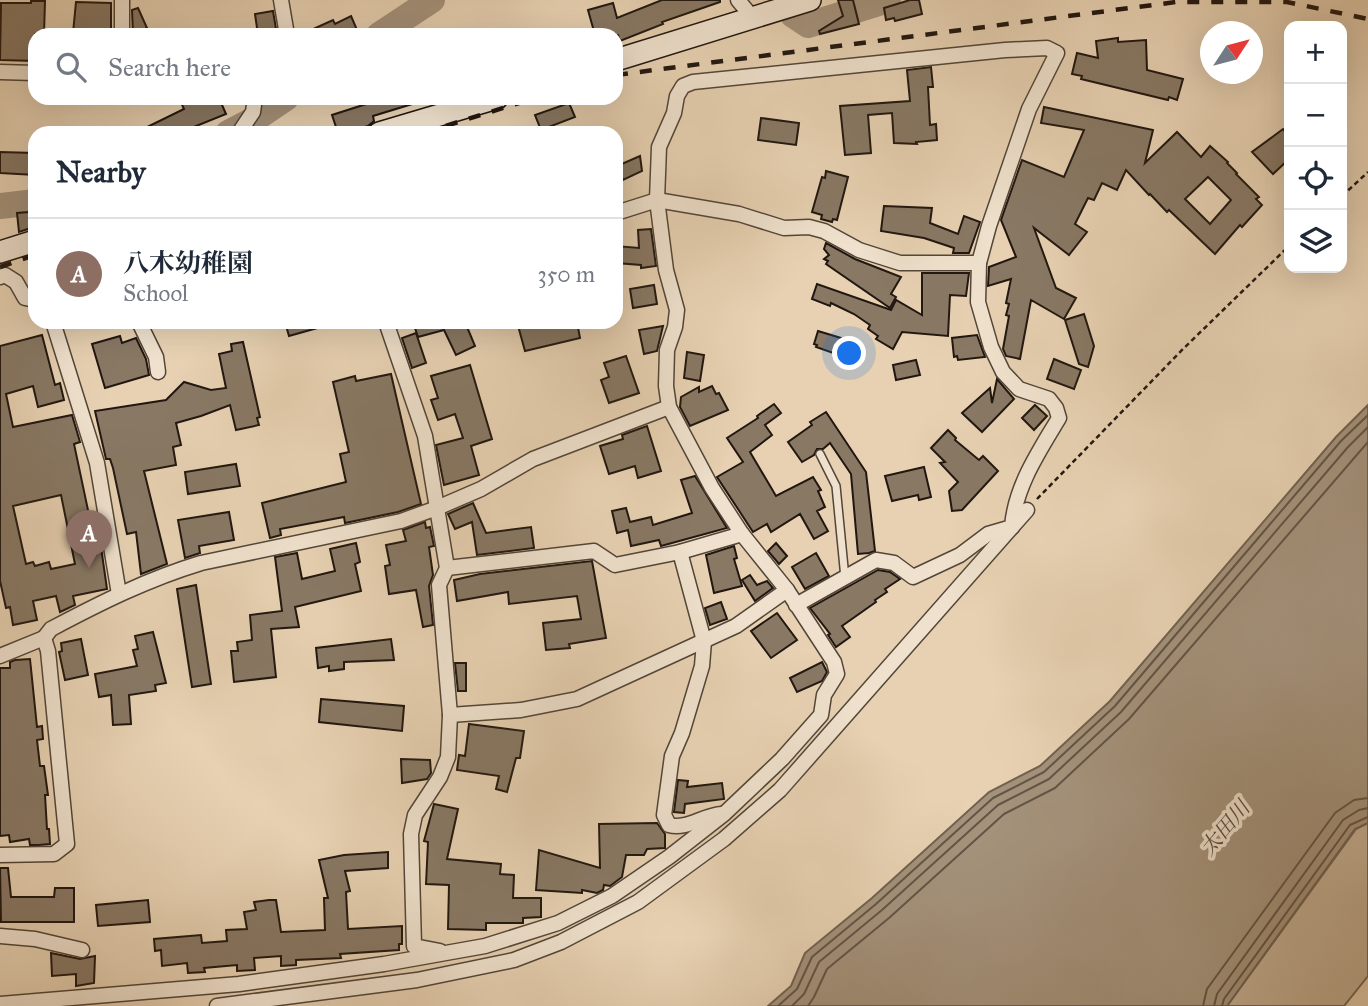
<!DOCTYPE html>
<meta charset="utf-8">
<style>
:root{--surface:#fff;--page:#f2f2f3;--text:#1f2937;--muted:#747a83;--line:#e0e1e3;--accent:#8f2418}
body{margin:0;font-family:"IM FELL Great Primer","Noto Serif JP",serif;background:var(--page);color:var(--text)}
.controls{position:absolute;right:21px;top:21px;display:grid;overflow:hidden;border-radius:14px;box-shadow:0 7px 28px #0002}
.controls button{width:63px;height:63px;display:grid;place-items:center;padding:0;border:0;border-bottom:2px solid var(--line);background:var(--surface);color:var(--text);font:35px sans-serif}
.compass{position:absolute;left:1200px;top:21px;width:63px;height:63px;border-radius:50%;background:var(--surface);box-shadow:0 7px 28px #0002;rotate:54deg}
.you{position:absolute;left:850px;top:354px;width:24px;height:24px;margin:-18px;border:5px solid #fff;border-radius:50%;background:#1a73e8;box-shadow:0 0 0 10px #1a73e833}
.badge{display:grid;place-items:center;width:46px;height:46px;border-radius:50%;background:var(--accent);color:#fff;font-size:23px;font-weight:700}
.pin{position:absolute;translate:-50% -58px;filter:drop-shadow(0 2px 4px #0008)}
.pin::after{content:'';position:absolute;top:37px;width:24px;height:21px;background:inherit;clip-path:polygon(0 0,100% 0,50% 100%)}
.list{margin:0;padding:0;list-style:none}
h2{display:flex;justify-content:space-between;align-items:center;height:91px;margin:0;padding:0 28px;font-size:30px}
h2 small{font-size:23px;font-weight:400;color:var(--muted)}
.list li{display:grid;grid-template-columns:46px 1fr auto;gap:21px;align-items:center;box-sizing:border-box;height:112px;padding:0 28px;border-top:2px solid var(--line)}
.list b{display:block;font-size:26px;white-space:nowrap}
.list p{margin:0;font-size:23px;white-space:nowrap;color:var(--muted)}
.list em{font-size:23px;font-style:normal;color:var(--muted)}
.icon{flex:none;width:38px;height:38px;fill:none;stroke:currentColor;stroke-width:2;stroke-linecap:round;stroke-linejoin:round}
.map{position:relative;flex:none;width:1368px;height:1006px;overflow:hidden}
.search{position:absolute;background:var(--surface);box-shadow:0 7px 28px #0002;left:28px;top:28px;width:595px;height:77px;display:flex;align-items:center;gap:18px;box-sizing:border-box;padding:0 24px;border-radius:21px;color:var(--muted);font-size:26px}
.panel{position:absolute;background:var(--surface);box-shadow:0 7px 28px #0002;left:28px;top:126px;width:595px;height:203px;border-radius:21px}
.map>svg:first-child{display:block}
</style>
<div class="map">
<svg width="1368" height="1006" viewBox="0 0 1368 1006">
<rect width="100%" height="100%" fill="#e7d1b2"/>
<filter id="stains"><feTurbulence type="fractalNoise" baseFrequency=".00286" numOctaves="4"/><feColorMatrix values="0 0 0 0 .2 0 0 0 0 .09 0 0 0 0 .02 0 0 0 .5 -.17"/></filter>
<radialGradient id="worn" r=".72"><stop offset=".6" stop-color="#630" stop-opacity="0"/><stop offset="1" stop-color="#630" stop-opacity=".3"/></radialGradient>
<!-- green -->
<path fill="#c5b196" stroke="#736453" stroke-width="2" d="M 1368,823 L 1368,976 L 1344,1006 L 1227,1006 L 1356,829 Z"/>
<!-- water -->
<path fill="#a4927b" stroke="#706150" stroke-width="2" d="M 1368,405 L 1368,823 L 1355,829 L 1227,1006 L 768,1006 L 791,986 L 805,953 L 872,898 L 989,792 L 1040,766 L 1110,701 L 1336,437 Z"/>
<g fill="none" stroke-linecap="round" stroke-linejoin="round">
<!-- shore -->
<g stroke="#625446" stroke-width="2">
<path d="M 778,1006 L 797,989 L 812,957 L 876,904 L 993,798 L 1044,772 L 1115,706 L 1341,441 L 1368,415"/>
<path d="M 792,1006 L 804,994 L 819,962 L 882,910 L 998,805 L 1049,779 L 1121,712 L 1348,447 L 1368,427"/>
<path d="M 808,1006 L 814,997 L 827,969 L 889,918 L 1004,814 L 1055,788 L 1129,719 L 1368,442"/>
<path d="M 1203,1006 L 1207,989 L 1335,813 L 1354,800 L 1368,798"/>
<path d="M 1214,1006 L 1217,994 L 1343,820 L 1359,810 L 1368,808"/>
<path d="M 1222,1006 L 1224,999 L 1350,825 L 1368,817"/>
</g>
<!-- river -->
<g stroke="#a4927b" stroke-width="26">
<path d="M 793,15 L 808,25 L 888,0"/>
<path d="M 379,35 L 432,0"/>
<path d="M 228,133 L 255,119 L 286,98"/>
<path d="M 0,206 L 35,202"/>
</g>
</g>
<!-- building -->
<g fill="#887864" stroke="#211710" stroke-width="2" fill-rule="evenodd">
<path d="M 662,0 L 720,0 L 720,2 L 662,22 L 663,24 L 620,41 L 618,35 L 595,35 L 588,10 L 613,3 L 617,18 Z"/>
<path d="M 838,0 L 853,0 L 859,24 L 820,34 L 819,31 L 843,16 Z"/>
<path d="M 910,0 L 919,0 L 922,14 L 895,21 L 894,18 L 886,20 L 884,8 Z"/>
<path d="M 31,1 L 45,1 L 44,34 L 35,34 L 35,61 L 0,60 L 1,3 L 31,3 Z"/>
<path d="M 76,2 L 111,3 L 111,32 L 73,33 Z"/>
<path d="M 138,8 L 147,28 L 133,35 L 132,10 Z"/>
<path d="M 273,11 L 277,35 L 258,35 L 255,14 Z"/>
<path d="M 351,16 L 357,30 L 345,35 L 300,35 L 333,20 L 335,24 Z"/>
<path d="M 1118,38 L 1118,42 L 1146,40 L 1147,70 L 1183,79 L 1177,100 L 1169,97 L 1168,100 L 1081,79 L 1082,76 L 1072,74 L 1077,53 L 1098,58 L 1096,41 Z"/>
<path d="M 931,67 L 933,87 L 928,87 L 930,125 L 936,124 L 937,140 L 916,142 L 917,144 L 894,143 L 892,113 L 868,115 L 871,153 L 845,155 L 840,106 L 910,101 L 907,70 Z"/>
<path d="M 179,98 L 219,98 L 226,114 L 179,133 L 135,133 L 184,109 Z"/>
<path d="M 385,98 L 421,98 L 422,101 L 373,116 L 374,121 L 368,126 L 346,133 L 338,133 L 332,115 Z"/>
<path d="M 569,103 L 575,117 L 541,130 L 535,115 Z"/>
<path d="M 1044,107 L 1153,130 L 1145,163 L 1177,132 L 1201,157 L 1210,146 L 1228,162 L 1227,163 L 1237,173 L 1236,174 L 1259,197 L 1256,199 L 1262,205 L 1242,227 L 1240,225 L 1215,254 L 1169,210 L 1167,212 L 1150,194 L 1149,195 L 1126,170 L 1117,190 L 1102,183 L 1094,200 L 1088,198 L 1075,224 L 1087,232 L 1069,255 L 1034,228 L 1056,288 L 1076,298 L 1064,319 L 1031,300 L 1020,359 L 1006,356 L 1003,349 L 1009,316 L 1006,315 L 1009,304 L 1006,303 L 1011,279 L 988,286 L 989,267 L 1016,257 L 1001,220 L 1022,160 L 1064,177 L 1084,130 L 1041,123 ZM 1208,177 L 1231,200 L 1210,224 L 1185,199 Z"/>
<path d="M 761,118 L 799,123 L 796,145 L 758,140 Z"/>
<path d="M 1283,129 L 1289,136 L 1289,159 L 1273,174 L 1252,152 Z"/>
<path d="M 0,152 L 35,153 L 35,175 L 0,173 Z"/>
<path d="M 640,156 L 642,171 L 623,180 L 617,166 Z"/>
<path d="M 826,171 L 848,177 L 837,220 L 833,219 L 832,222 L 821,219 L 822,215 L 812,212 L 822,177 L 825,178 Z"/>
<path d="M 884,206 L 932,208 L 930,223 L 958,234 L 964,216 L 980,222 L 969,253 L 953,253 L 954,248 L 924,238 L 881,231 Z"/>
<path d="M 29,212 L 31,228 L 19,232 L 17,213 Z"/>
<path d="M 651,229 L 656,266 L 641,268 L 641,265 L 616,263 L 616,246 L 639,248 L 638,230 Z"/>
<path d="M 826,243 L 855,259 L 901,277 L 891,294 L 896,297 L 890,308 L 826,264 L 828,261 L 824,259 L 829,255 L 824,249 Z"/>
<path d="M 922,273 L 969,273 L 966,296 L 950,295 L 948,336 L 902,332 L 893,349 L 876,339 L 878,336 L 868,329 L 870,325 L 854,314 L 831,303 L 830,306 L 812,299 L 817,284 L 891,310 L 896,300 L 922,315 Z"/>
<path d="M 654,285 L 657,304 L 633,308 L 630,289 Z"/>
<path d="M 1084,314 L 1094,346 L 1088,367 L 1079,364 L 1065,320 Z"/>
<path d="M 285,322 L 327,322 L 328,325 L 289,336 Z"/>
<path d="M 413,322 L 465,322 L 475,346 L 456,355 L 444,330 L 418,337 Z"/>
<path d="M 517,322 L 577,322 L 580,338 L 525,351 Z"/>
<path d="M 663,326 L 657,351 L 644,354 L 639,330 Z"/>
<path d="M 818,331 L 841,338 L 836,354 L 816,347 L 817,345 L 814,344 Z"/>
<path d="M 416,333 L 426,363 L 412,368 L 402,338 Z"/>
<path d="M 42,335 L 55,385 L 60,383 L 64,400 L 38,407 L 33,386 L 6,394 L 13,427 L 72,415 L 80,442 L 74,444 L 96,548 L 101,547 L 107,589 L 73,596 L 75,605 L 60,612 L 56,596 L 33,601 L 37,620 L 13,625 L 10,607 L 6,608 L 0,581 L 0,346 ZM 61,495 L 75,564 L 51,569 L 49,562 L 35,566 L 33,562 L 26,564 L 13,506 Z"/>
<path d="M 977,335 L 985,357 L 958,360 L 957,356 L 954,357 L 952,338 Z"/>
<path d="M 120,336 L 122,343 L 136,338 L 146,359 L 149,375 L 105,388 L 92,344 Z"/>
<path d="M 243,342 L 260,417 L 257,418 L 259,425 L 236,430 L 230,405 L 201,416 L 176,423 L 181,445 L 173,447 L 176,465 L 144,471 L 167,564 L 141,574 L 136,532 L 127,534 L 113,468 L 110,459 L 106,459 L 95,411 L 166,400 L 184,382 L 211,390 L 226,388 L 219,354 L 232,351 L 231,344 Z"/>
<path d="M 687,352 L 704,355 L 700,381 L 684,378 Z"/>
<path d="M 626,356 L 639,393 L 609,403 L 601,380 L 609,377 L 604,363 Z"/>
<path d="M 1054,359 L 1081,370 L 1074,389 L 1047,379 Z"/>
<path d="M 916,360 L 920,375 L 896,380 L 893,365 Z"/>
<path d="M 470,365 L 492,439 L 471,446 L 479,475 L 444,485 L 436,445 L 463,438 L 455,414 L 438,420 L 431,400 L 438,398 L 431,376 Z"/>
<path d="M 391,374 L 421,504 L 398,512 L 345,523 L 344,517 L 280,529 L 281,535 L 270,538 L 262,503 L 346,482 L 340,454 L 349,452 L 333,382 L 355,376 L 356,381 Z"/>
<path d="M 997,379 L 1014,399 L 982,432 L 962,413 L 990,388 L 992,403 Z"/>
<path d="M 712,386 L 716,394 L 719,393 L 728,410 L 690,426 L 680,407 L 681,397 L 699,387 L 699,392 Z"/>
<path d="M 774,404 L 781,413 L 765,425 L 772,435 L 750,452 L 776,496 L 813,477 L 821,490 L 818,491 L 825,507 L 817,511 L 828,531 L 814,539 L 800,514 L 771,532 L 767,524 L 753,532 L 717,477 L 743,462 L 727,438 L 758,418 L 757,416 Z"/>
<path d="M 1035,405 L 1047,416 L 1034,430 L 1022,418 Z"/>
<path d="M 826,412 L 866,472 L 875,551 L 869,553 L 858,554 L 851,474 L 830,443 L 823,449 L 817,449 L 814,455 L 802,462 L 788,442 L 812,425 L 810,422 Z"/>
<path d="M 647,426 L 661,471 L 638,478 L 635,466 L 609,474 L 600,446 L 623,439 L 622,435 Z"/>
<path d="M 948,430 L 956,438 L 955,440 L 979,460 L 983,456 L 998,471 L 962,510 L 952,511 L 949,491 L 958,482 L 940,463 L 945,462 L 931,448 Z"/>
<path d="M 236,464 L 240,486 L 188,494 L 185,472 Z"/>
<path d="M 924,467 L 931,497 L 919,500 L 918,495 L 892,501 L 885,476 Z"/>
<path d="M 695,476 L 727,528 L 661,546 L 659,540 L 631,546 L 628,530 L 617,533 L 612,511 L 626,508 L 630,522 L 651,517 L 653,525 L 692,513 L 681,480 Z"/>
<path d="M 473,503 L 486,533 L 531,527 L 534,548 L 477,555 L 472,522 L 455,529 L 448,514 Z"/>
<path d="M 229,512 L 234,540 L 199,546 L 200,553 L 185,558 L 178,520 Z"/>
<path d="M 425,522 L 426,528 L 430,527 L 434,546 L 429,547 L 433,575 L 429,586 L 433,625 L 423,627 L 416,590 L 389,594 L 385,566 L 390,565 L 386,545 L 406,541 L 403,530 Z"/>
<path d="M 356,543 L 360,562 L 355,564 L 361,591 L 295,607 L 299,627 L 271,629 L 276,677 L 234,682 L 231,651 L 238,651 L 237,642 L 252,640 L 250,615 L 282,611 L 275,557 L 297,553 L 302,579 L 335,571 L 330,549 Z"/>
<path d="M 776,543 L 787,556 L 779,564 L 768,551 Z"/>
<path d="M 734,546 L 737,558 L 734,559 L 742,586 L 714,593 L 706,555 Z"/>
<path d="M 816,553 L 829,576 L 805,589 L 792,567 Z"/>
<path d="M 592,561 L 606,638 L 569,644 L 570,648 L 546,650 L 543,623 L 581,619 L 577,596 L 509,604 L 508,592 L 457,601 L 454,580 L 480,574 Z"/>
<path d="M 878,570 L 890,572 L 900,579 L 885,589 L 887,592 L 875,600 L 876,602 L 842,626 L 850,637 L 836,647 L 828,635 L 830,634 L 810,608 Z"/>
<path d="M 750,575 L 757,585 L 767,581 L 773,588 L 755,601 L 742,580 Z"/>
<path d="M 196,585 L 211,684 L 192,687 L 177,589 Z"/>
<path d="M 721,602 L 727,619 L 710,625 L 705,608 Z"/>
<path d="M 777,613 L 797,640 L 771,658 L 751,631 Z"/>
<path d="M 153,632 L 166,683 L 155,685 L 156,691 L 129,695 L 131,724 L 113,725 L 111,695 L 99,697 L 95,674 L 137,666 L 133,650 L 138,649 L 135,636 Z"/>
<path d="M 81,639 L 88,675 L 65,680 L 59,652 L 62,651 L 61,643 Z"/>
<path d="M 391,639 L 394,660 L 344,662 L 344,669 L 329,671 L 329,666 L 318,668 L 316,648 Z"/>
<path d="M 30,659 L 37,727 L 42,726 L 43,739 L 37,740 L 40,766 L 44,766 L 48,795 L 45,795 L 47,829 L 49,829 L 50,844 L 39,845 L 30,845 L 29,839 L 10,842 L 9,835 L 0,836 L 0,668 L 10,668 L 10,662 L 15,660 Z"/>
<path d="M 822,662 L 827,672 L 822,681 L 797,692 L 790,678 Z"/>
<path d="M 455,663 L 466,663 L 466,691 L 458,691 Z"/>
<path d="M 321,699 L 404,706 L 402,731 L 319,722 Z"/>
<path d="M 469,724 L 524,731 L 520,758 L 516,758 L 507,792 L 496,789 L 499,776 L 457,770 L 459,755 L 465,756 Z"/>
<path d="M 401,759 L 430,760 L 431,773 L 427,779 L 402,783 Z"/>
<path d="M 678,780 L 688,781 L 687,787 L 722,783 L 724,799 L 685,804 L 684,813 L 674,812 Z"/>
<path d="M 434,804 L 458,809 L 447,859 L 501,864 L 500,874 L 514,875 L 513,898 L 541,898 L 541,917 L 523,918 L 523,923 L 486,923 L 486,930 L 448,929 L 449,885 L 426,884 L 428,842 L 424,841 Z"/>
<path d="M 657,823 L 665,834 L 665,848 L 647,849 L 644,855 L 626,855 L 622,877 L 610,886 L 604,885 L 603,890 L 597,893 L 582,890 L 582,893 L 536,890 L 539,850 L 600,868 L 599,824 Z"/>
<path d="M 388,852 L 388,868 L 345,871 L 350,891 L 346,892 L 348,929 L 402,926 L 402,944 L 399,944 L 399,950 L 340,954 L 341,958 L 296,960 L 296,965 L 281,966 L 281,956 L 254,958 L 255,970 L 237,971 L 237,965 L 204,968 L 205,972 L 188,973 L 187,963 L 162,966 L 161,950 L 155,951 L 154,939 L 201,935 L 202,943 L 227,941 L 226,930 L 247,929 L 244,912 L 256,910 L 254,902 L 269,900 L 276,900 L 281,932 L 325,930 L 324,898 L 328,898 L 319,860 L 344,855 Z"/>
<path d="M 0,868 L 8,868 L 11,897 L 54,897 L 55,888 L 74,888 L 74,922 L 1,922 Z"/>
<path d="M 148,900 L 150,922 L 98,926 L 96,905 Z"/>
<path d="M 51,953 L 80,959 L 95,956 L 94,983 L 76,986 L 76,974 L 52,976 Z"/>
</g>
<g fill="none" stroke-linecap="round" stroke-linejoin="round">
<!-- service casing -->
<g stroke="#524638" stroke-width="10">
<path id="service" d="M 820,454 L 836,486 L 845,578"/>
</g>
<!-- minor casing -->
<g stroke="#524638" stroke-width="17">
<g id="minor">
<path d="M 281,0 L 287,35"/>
<path d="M 738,0 L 752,17"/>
<path d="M 122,35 L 122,0"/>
<path d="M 0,72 L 35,73"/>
<path d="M 239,133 L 253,112 L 255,98"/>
<path d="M 616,213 L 657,200 L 739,214 L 784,228 L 809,227 L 824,231 L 859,250 L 900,263 L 979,263"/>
<path d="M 0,277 L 5,275 L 16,282 L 25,298 L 35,300"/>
<path d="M 53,322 L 97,463 L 119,594"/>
<path d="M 139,322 L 156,357 L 158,372"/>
<path d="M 386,322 L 425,436 L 447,568 L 439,585 L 450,715 L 448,757 L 440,777 L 415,815 L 411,834 L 414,946 L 440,951"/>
<path d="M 680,552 L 704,641 L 702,666 L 682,733 L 672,756 L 664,815 L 669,825 C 687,830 703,815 722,814"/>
<path d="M 447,568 L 594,551 L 615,565 L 680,552 L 742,534"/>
<path d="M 0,656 L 44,638 L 51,629 C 100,603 148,579 201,563 L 401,521 L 437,508 L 481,489 L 533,459 L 669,407"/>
<path d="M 450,715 L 521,710 L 577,699 L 736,626 L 787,590"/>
<path d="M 0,855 L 54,854 L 67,844 L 48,651 L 44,638"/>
<path d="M 0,936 L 35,939 L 82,950"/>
<path d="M 0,1004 L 239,984 L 384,964 L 485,946 L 558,923 L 612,896 L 669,857 L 724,814 L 782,759 L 821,715 L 824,695 L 837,674 L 834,662 L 787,590 L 742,534 L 712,488 L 669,407 L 666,386 L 667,350 L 675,327 L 677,310 L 666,270 L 657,200 L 659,147 L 674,113 L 677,96 L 683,86 L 693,82 L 1005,50 L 1047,48 L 1057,53 L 1029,109 L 989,226 L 979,263 L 978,302 L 991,347 L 1003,372 L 1019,389 L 1049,399 L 1056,408 L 1059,418 C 1038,453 1015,487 1012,527 L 988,534 L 960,555 L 913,577 L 894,563 L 876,560 L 796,605"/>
<path d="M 217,1006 L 417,980 L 514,960 L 561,942 L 638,902 L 724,839 L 780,790 L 1027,510"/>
</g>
</g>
<!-- secondary casing -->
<g stroke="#211710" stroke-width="24">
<g id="secondary">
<path d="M 616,60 L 810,0"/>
<path d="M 379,133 L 497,98"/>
<path d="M 0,252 L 35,241"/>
</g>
</g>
<!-- path -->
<g stroke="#211710" stroke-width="2.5" stroke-dasharray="5 3.5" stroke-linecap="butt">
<path d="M 1342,196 L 1368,172"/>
<path d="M 1037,499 L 1183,349 L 1289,246"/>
</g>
<!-- service -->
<use href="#service" stroke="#efe1cd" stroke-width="7"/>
<!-- minor -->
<use href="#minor" stroke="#efe1cd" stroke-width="14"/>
<!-- secondary -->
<use href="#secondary" stroke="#efe1cd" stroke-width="21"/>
<!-- rail -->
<g stroke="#211710" stroke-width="4.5" stroke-dasharray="12 12" stroke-linecap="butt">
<path d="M 616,75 L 1176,2 L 1287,2 L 1368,19"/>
<path d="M 423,133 L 535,98"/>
<path d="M 0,267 L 35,255"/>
</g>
</g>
<g text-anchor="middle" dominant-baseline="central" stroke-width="7" stroke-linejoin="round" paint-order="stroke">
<!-- water labels -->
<g font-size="21" font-style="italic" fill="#55483b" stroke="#efe1cd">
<text transform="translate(1225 828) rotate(-50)">太田川</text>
</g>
</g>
<rect width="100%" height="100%" filter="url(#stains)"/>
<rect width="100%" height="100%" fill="url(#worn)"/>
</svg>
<div class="controls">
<button>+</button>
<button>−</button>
<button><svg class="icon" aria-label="locate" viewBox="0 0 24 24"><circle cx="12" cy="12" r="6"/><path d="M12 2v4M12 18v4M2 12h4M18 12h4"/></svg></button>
<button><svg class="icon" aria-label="layers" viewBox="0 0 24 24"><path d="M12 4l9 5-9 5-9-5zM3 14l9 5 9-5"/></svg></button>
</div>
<svg class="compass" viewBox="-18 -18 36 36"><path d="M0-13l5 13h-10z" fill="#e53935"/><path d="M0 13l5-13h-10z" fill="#747a83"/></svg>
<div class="you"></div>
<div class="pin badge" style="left:89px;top:568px;background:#8d6e63">A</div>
<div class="search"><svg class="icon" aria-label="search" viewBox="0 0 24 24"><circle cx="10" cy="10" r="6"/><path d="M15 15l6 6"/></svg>Search here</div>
<section class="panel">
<h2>Nearby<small></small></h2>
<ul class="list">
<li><span class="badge" style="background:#8d6e63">A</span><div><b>八木幼稚園</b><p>School</p></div><em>350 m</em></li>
</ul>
</section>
</div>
